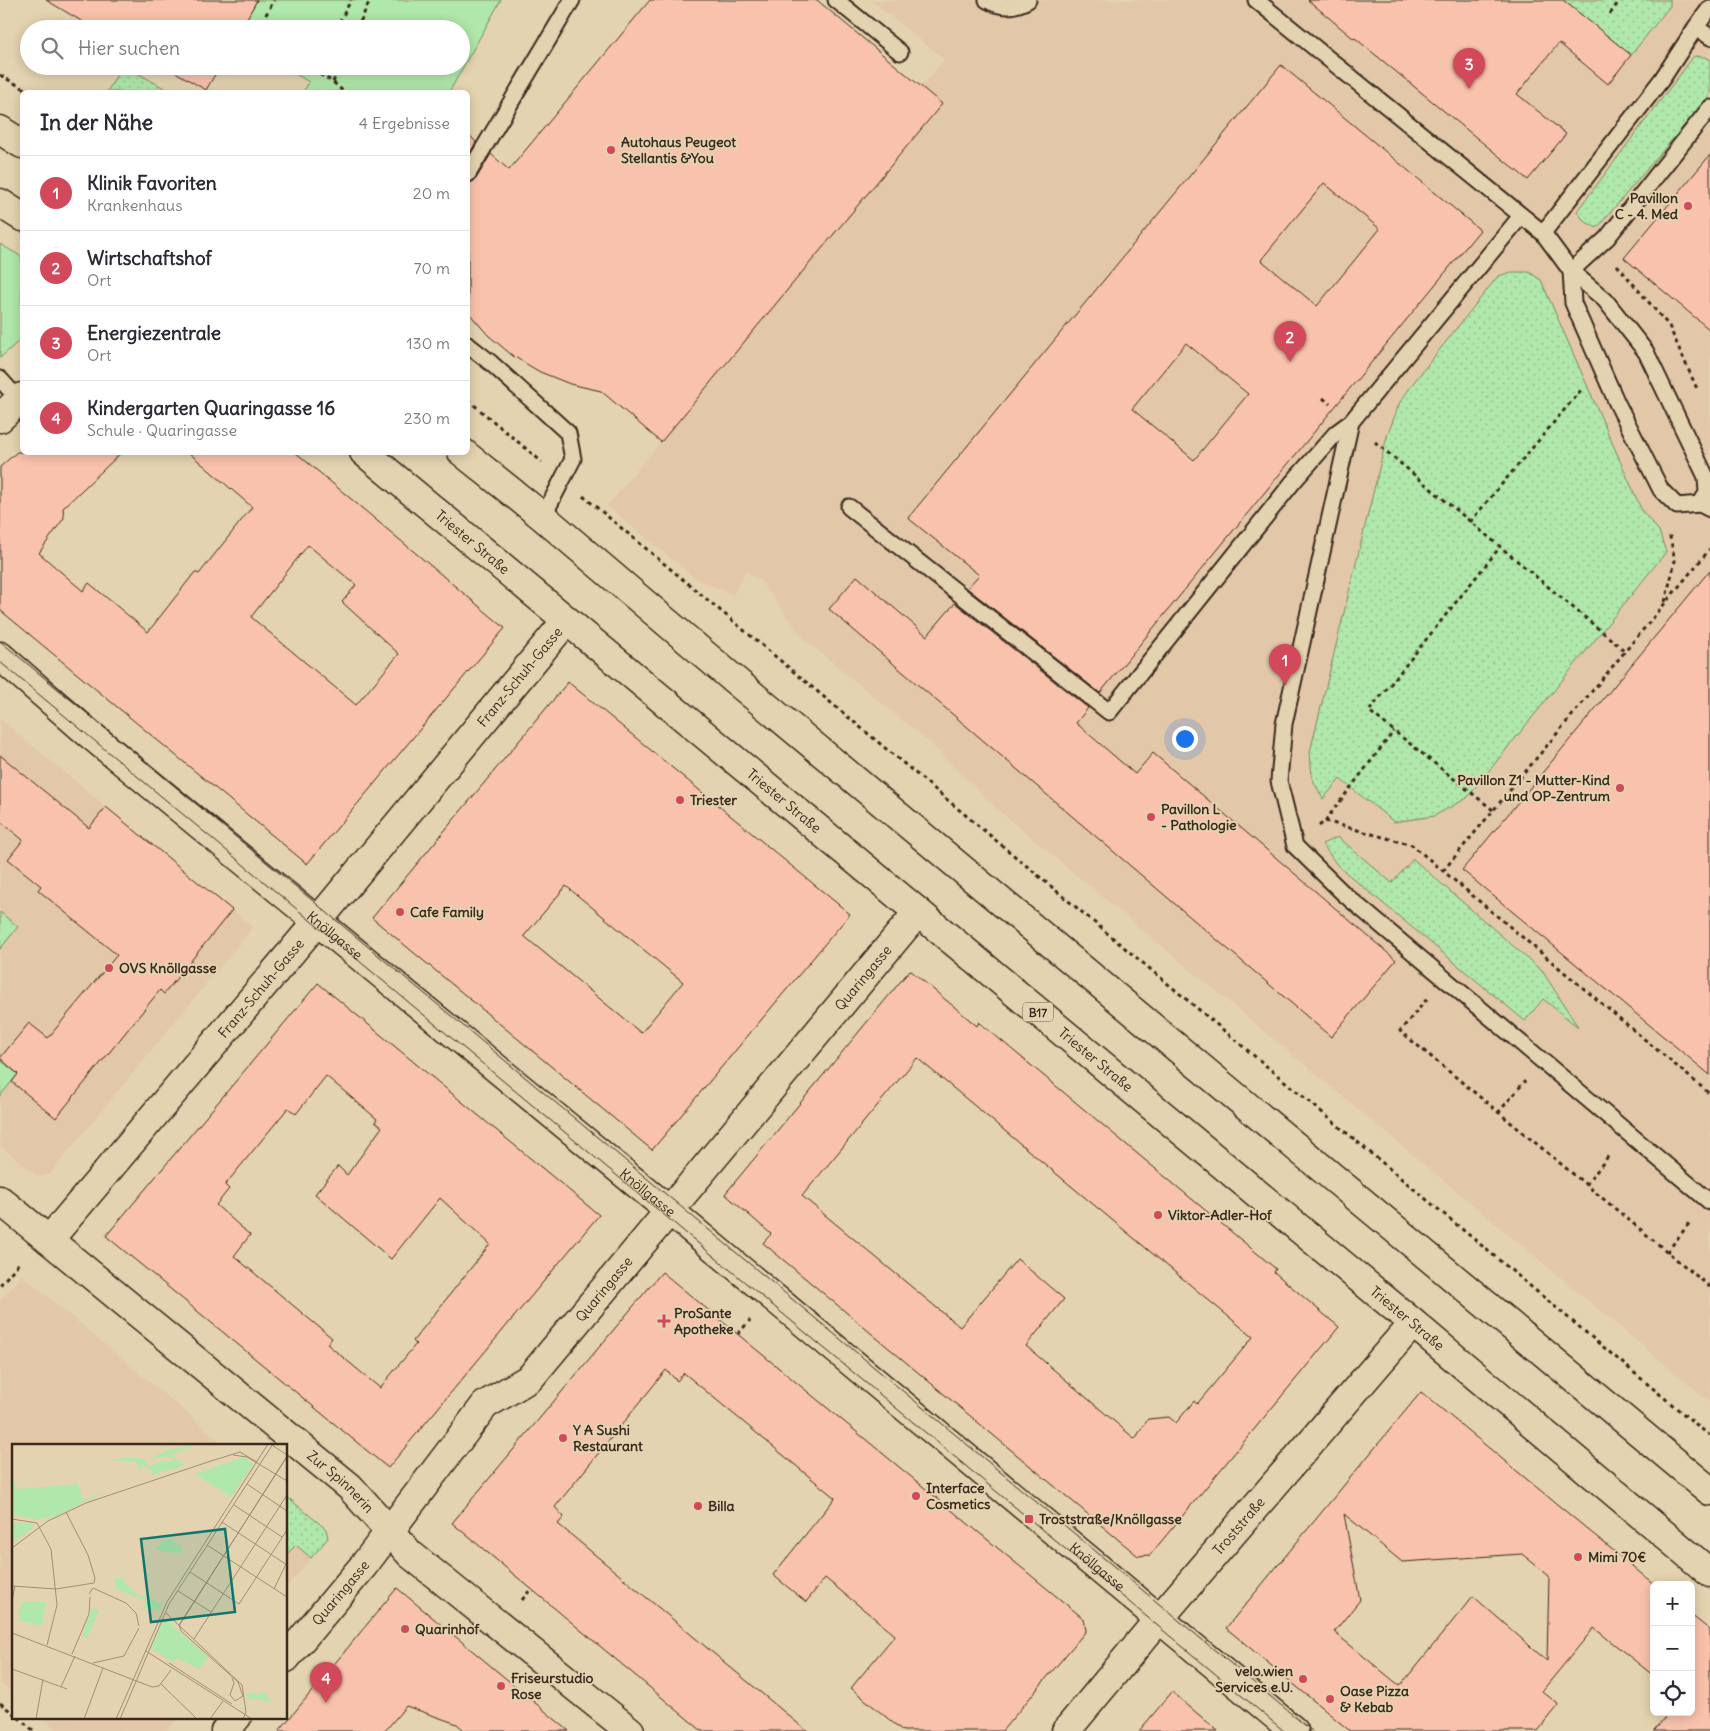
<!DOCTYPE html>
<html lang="de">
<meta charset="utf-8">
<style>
:root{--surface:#fff;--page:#f7f7f7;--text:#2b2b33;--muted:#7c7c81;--line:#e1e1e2;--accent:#d1495b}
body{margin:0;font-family:Delius,sans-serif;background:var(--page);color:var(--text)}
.controls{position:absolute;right:15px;bottom:15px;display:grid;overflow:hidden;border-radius:8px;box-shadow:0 2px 12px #0003}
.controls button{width:45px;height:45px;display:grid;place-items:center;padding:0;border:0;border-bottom:1px solid var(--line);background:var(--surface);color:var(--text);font:25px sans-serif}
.you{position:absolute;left:1184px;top:738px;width:18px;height:18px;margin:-12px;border:4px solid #fff;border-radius:50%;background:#1a73e8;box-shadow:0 0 0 8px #1a73e833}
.badge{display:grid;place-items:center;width:32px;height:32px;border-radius:50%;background:var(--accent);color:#fff;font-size:16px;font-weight:700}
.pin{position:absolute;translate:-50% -41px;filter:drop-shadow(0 1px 2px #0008)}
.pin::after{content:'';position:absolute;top:26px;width:18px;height:15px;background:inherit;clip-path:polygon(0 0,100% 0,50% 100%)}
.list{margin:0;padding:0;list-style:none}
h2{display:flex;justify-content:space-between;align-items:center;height:65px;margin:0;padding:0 20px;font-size:21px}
h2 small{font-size:16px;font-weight:400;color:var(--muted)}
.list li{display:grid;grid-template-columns:32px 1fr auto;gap:15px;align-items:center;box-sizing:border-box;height:75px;padding:0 20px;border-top:1px solid var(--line)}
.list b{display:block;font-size:19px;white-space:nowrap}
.list p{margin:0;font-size:16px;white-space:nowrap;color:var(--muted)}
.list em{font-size:16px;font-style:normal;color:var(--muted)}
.icon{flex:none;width:28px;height:28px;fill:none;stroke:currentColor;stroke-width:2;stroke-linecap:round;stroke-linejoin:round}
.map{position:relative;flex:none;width:1710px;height:1731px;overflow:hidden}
.search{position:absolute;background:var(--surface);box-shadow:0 2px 12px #0003;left:20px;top:20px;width:450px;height:55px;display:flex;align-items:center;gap:12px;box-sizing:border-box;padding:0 18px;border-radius:28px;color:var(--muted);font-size:19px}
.panel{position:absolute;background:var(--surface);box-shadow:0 2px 12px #0003;left:20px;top:90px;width:450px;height:365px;border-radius:8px}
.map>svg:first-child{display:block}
</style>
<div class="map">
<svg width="1710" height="1731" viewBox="0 0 1710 1731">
<defs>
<pattern id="grass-dots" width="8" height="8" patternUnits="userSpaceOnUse" patternTransform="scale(1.25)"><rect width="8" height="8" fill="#b0e7aa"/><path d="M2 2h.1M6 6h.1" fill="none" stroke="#98c692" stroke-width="1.8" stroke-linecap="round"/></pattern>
</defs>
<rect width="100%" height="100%" fill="#e4d3b0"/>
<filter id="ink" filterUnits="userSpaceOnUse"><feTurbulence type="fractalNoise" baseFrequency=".02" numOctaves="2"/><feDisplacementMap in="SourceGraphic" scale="10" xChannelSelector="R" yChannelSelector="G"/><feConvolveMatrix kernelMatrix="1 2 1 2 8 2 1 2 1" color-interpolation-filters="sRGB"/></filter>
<g filter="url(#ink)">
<!-- built -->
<g fill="#e3c7a9">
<path d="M 870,0 L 1710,0 L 1710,1402 L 998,810 L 931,744 L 804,639 L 758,578 L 745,572 L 733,595 L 697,580 L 607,506 L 942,104 L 922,87 L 944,59 Z"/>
<path d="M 0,719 L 253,927 L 49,1175 L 38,1177 L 0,1146 Z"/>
<path d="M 22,1275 L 225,1445 L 14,1445 L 14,1694 L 0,1683 L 0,1301 Z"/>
<path d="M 286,1496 L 326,1529 L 328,1538 L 286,1588 Z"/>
<path d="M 41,1717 L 178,1717 L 167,1731 L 58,1731 Z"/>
</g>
<!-- grass -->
<g fill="url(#grass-dots)" stroke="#768864">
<path d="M 1563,0 L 1670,0 L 1670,6 L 1631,55 Z"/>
<path d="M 1694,56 L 1704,57 L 1710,59 L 1710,95 L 1597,228 L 1584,221 L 1577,211 Z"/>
<path d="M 122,66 L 125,66 L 171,92 L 107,92 Z"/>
<path d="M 1512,272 L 1529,272 L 1541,280 L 1642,511 L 1659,531 L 1666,552 L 1467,798 L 1434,816 L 1394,822 L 1340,779 L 1323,799 L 1312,778 L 1310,752 L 1387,436 L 1400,402 L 1414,382 L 1498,276 Z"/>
<path d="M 1338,837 L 1392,883 L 1413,859 L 1543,972 L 1578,1027 L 1543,999 L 1525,1021 L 1338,866 L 1322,844 Z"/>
<path d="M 286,1496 L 326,1529 L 328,1538 L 311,1558 L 296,1545 L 286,1555 Z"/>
</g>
<!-- green -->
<g fill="#b0e7aa" stroke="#768864">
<path d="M 257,0 L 501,0 L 449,92 L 303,92 L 309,82 L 282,66 L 461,66 L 461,29 L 241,29 Z"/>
<path d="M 0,244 L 22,257 L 22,338 L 0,358 Z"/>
<path d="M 0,912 L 18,927 L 0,949 Z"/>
<path d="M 0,1060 L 18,1074 L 0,1096 Z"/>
</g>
<!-- building -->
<g fill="#f9c2ac" stroke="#3b2a1e" fill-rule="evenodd">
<path d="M 46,0 L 257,0 L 241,29 L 95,29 Z"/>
<path d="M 650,0 L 817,0 L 942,104 L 661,442 L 601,391 L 570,384 L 540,372 L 513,356 L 488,335 L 468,312 L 468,183 L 472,182 L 476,179 L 491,154 L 509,170 Z"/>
<path d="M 1308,0 L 1563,0 L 1631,55 L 1608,84 L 1559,43 L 1517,94 L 1566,134 L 1528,180 L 1355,38 L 1354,39 Z"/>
<path d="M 1281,65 L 1480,230 L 1100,693 L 967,588 L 979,575 L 908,518 ZM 1324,183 L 1380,229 L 1317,306 L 1261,260 ZM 1186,343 L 1248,394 L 1194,460 L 1132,409 Z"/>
<path d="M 165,66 L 220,66 L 206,90 Z"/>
<path d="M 468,134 L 476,142 L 468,157 Z"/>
<path d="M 1710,155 L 1710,330 L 1624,258 Z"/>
<path d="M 17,452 L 122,452 L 63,508 L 64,518 L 39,553 L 83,591 L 89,583 L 148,632 L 195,572 L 199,574 L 252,507 L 188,452 L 295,452 L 505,628 L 307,864 L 0,610 L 0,467 ZM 308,545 L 356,585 L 342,602 L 399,654 L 356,705 L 251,617 Z"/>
<path d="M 1710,570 L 1710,1075 L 1462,870 Z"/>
<path d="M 857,576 L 927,636 L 955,603 L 1088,708 L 1076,723 L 1135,774 L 1153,753 L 1396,960 L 1331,1037 L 829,609 Z"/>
<path d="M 568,682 L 850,914 L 652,1150 L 372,918 ZM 566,886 L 683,982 L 641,1033 L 524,936 Z"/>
<path d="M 0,755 L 89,828 L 106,807 L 232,910 L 164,994 L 160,990 L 56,1118 L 12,1082 L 18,1074 L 0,1058 L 29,1023 L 48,1038 L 117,955 L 38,890 L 41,886 L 8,859 L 23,840 L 0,821 Z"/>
<path d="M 910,970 L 977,1026 L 979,1022 L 1276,1269 L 1274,1272 L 1339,1327 L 1150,1555 L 1138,1556 L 763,1243 L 771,1234 L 725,1194 ZM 917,1058 L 1253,1337 L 1197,1404 L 1194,1401 L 1176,1423 L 1169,1417 L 1148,1419 L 1135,1439 L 1026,1346 L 1064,1299 L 1017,1259 L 960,1327 L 802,1196 Z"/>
<path d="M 318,983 L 599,1215 L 388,1468 L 106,1236 ZM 326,1076 L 377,1119 L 375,1122 L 382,1127 L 347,1175 L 338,1166 L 315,1194 L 391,1259 L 440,1198 L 490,1244 L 413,1341 L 416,1344 L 380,1388 L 327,1344 L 332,1338 L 234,1256 L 250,1235 L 216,1205 L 229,1189 L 225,1185 L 288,1108 L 296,1114 Z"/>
<path d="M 662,1272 L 1084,1619 L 1086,1631 L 1002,1731 L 903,1731 L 851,1688 L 895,1635 L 825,1578 L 806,1602 L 773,1575 L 835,1498 L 684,1373 L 677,1381 L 666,1370 L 555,1507 L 564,1517 L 558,1524 L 807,1731 L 702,1731 L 452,1523 Z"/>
<path d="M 1421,1392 L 1655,1585 L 1654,1676 L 1594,1628 L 1542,1691 L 1559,1705 L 1538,1731 L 1350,1731 L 1226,1628 ZM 1344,1514 L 1402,1562 L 1522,1554 L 1549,1576 L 1547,1661 L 1473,1596 L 1400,1686 L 1334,1632 L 1360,1600 Z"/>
<path d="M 397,1588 L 569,1731 L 465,1731 L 457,1724 L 406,1706 L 385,1731 L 279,1731 Z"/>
<path d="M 1691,1615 L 1710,1630 L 1710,1731 L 1654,1731 L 1670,1712 L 1691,1712 Z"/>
<path d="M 1172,1692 L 1218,1731 L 1139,1731 Z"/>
</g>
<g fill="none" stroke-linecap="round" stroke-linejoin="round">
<!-- service casing -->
<g stroke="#3b2a1e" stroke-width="19">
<g id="service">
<path d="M 836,0 L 900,52"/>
<path d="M 987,0 C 1001,8 1014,8 1028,0"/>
<path d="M 1256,0 L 1543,233 L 1571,271 L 1605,300 L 1646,352 L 1706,477 L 1707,493 L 1700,504"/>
<path d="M 1696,27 L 1710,37"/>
<path d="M 468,174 L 572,0"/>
<path d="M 1543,233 L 1662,79 L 1696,27 L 1710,8"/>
<path d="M 1571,271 L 1573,303 L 1617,403 L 1661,490 L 1677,506 L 1700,504 L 1710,509"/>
<path d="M 1571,271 L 1607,238 L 1710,108"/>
<path d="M 468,345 L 491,363 L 568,433 L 573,459 L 543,517"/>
<path d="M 0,379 L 19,400"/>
<path d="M 1351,422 L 1284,724 L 1279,781 L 1295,846 L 1344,894 L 1710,1202"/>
<path d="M 849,507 L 1109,712 L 1293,482 L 1336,433 L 1351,422 L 1521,216"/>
</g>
</g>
<!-- minor casing -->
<g stroke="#3b2a1e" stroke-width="31">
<g id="minor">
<path d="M 0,418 L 22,397"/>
<path id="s1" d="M 0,656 L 87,732 L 670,1211 L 1294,1731"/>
<path id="s2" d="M 0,1200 L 350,1487 L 410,1554 L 630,1731"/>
<path id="s3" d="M 49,1240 L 326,911 L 566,621"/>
<path id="s4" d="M 286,1658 L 364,1565 L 485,1405 L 530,1378 L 918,912"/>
<path d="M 225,1731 L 237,1717"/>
<path id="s5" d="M 1066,1731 L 1159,1619 L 1413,1323"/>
</g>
</g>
<!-- primary casing -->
<g stroke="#3b2a1e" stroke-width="31">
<g id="primary">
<path d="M 0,130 L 22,144"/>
<path d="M 0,203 L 22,217"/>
<path id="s6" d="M 364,452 L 1413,1323 L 1710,1573"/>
<path d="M 462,452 L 543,517 L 731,677 L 1710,1491"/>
</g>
</g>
<!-- path -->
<g stroke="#3b2a1e" stroke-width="3" stroke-dasharray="4 4" stroke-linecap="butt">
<path d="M 1610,14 L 1620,0"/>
<path d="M 258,29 L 274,0"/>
<path d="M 336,29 L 351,0"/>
<path d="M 357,29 L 370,0"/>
<path d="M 306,66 L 333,82 L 344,92"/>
<path d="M 0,75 L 30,92"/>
<path d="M 333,82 L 340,66"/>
<path d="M 1617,265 L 1669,326 L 1698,391"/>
<path d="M 1323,398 L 1330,404"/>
<path d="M 468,400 L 542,462"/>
<path d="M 1375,442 L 1625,651"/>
<path d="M 583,496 L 1710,1436"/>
<path d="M 1470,522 L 1581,390"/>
<path d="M 1665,602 L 1675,561 L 1669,532"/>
<path d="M 1493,810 L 1369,711 L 1500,547"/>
<path d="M 1325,821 L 1412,845 L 1710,1094"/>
<path d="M 1319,826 L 1325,821 L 1394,731"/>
<path d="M 1443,871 L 1710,549"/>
<path d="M 1427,999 L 1400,1031 L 1710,1287"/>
<path d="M 1498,1113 L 1525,1081"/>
<path d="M 1586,1185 L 1610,1154"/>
<path d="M 1667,1252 L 1691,1221"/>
<path d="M 0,1285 L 19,1263"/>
<path d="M 738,1334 L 750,1320"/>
<path d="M 522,1600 L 531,1589"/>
<path d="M 0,1703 L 14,1714"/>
<path d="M 18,1717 L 34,1731"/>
</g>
<!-- service -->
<use href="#service" stroke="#e4d3b0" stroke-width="15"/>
<!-- minor -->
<use href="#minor" stroke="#e4d3b0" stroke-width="28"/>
<!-- primary -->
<use href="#primary" stroke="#e4d3b0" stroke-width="28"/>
<!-- tram -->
<g stroke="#3b2a1e" stroke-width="1">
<path d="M 0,641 L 1312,1731"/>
<path d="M 0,662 L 1284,1731"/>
</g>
</g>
</g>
<!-- markers -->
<g fill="#d1495b" stroke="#e4d3b0" stroke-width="2">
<circle cx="611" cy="150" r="5"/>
<circle cx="1688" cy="206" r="5"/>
<circle cx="1620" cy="788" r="5"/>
<circle cx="680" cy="800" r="5"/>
<circle cx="1151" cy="817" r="5"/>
<circle cx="400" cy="912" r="5"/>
<circle cx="109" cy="968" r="5"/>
<circle cx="1158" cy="1215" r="5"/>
<path d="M661.5 1313.5h5v5h5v5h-5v5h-5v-5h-5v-5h5z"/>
<circle cx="563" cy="1438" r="5"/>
<circle cx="916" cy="1496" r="5"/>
<circle cx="698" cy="1506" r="5"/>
<rect x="1024" y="1514" width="10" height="10" rx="2.5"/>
<circle cx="1578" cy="1557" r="5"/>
<circle cx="405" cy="1629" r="5"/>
<circle cx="1303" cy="1679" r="5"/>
<circle cx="501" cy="1686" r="5"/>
<circle cx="1330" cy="1699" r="5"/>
</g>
<g text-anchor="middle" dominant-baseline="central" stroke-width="4" stroke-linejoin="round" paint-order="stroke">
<!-- shield labels -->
<rect fill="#e4d3b0" stroke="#6e5d4a" stroke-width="1" x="1023" y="1002.5" width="30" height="19" rx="4"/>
<g font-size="12" font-weight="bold" fill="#3b2a1e">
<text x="1038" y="1012">B17</text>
</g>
<!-- poi labels -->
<g font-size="14" font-weight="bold" fill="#3b2a1e" stroke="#e4d3b0" text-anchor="start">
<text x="621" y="142">Autohaus Peugeot<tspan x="621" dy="16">Stellantis &amp;You</tspan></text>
<text x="1678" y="198" text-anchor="end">Pavillon<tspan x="1678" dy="16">C - 4. Med</tspan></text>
<text x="1610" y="780" text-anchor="end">Pavillon Z1 - Mutter-Kind<tspan x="1610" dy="16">und OP-Zentrum</tspan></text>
<text x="690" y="800">Triester</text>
<text x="1161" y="809">Pavillon L<tspan x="1161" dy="16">- Pathologie</tspan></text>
<text x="410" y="912">Cafe Family</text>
<text x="119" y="968">OVS Knöllgasse</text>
<text x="1168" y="1215">Viktor-Adler-Hof</text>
<text x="674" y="1313">ProSante<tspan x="674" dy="16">Apotheke</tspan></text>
<text x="573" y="1430">Y A Sushi<tspan x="573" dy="16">Restaurant</tspan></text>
<text x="926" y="1488">Interface<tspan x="926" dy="16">Cosmetics</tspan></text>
<text x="708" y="1506">Billa</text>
<text x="1039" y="1519">Troststraße/Knöllgasse</text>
<text x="1588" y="1557">Mimi 70€</text>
<text x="415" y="1629">Quarinhof</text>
<text x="1293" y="1671" text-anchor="end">velo.wien<tspan x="1293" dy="16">Services e.U.</tspan></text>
<text x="511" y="1678">Friseurstudio<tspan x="511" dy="16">Rose</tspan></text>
<text x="1340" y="1691">Oase Pizza<tspan x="1340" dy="16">&amp; Kebab</tspan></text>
</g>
<!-- street labels -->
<g font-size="14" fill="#3b2a1e" stroke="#e4d3b0">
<text stroke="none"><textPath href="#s6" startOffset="141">Triester Straße</textPath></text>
<text stroke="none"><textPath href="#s3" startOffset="734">Franz-Schuh-Gasse</textPath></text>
<text stroke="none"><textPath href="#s6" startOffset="546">Triester Straße</textPath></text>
<text stroke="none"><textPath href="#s1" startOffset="436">Knöllgasse</textPath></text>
<text stroke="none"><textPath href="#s4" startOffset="895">Quaringasse</textPath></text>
<text stroke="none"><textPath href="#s3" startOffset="329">Franz-Schuh-Gasse</textPath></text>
<text stroke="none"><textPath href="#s6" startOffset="951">Triester Straße</textPath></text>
<text stroke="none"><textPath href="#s1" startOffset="841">Knöllgasse</textPath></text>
<text stroke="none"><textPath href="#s4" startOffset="490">Quaringasse</textPath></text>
<text stroke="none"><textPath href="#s6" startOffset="1356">Triester Straße</textPath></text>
<text stroke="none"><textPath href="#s2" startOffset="442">Zur Spinnerin</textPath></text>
<text stroke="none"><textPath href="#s5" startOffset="268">Troststraße</textPath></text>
<text stroke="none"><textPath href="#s1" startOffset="1426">Knöllgasse</textPath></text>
<text stroke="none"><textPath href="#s4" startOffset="85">Quaringasse</textPath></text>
</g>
</g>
<!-- overview -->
<g transform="translate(12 1444)">
<rect width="275" height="275" fill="#e4d3b0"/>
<path d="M 161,11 L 166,17 L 163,19 L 167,17 L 173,21 L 140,31 L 140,26 L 132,23 L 131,21 L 134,19 L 135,23 L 151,17 L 162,17 L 161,13 L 152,14 ZM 0,33 L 6,45 L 66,40 L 71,55 L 56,62 L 95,47 L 30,79 L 42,71 L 26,76 L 0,70 ZM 156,94 L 169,102 L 170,109 L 152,108 L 143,104 ZM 80,164 L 87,167 L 75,194 L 70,192 ZM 251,247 L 260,257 L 236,255 L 236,248 L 247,251 Z" fill="#b0e7aa"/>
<path d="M 185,0 L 153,13 L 138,15 L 153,7 ZM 119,13 L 136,16 L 126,26 L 125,18 L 97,16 Z" fill="#b0e7aa"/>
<path d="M 0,78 L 20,80 L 22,83 L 0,98 Z" fill="#b0e7aa"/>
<path d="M 232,13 L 241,20 L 219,53 L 183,30 ZM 102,133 L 109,134 L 125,150 L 151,160 L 145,168 L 144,163 L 139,167 L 132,164 L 133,156 L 104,145 ZM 11,157 L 34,158 L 30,182 L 7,177 L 7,165 ZM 152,174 L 196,213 L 187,225 L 165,214 L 160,218 L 139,204 Z" fill="#b0e7aa"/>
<path fill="none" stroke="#a08f76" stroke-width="1" d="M 260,1 L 275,11M 221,11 L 235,13 L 275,37M 199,17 L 228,8 L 245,18M 235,40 L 275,67M 222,61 L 270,93M 0,75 L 25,79 L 39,105 L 45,161 L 35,201M 210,78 L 275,121M 195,101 L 275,153M 0,104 L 36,77 L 74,59 L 199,17M 178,128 L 227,160 L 275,86M 0,142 L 44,145 L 82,139 L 83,134 L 76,111 L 54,68M 262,145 L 274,120M 166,147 L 199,168M 77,150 L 81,144 L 114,159 L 124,169 L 127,182M 0,157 L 3,142M 154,169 L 230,241 L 234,268 L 231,275M 167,182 L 275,12M 0,189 L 140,243 L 147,242 L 159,226M 182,195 L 275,51M 134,207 L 240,275M 60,210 L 77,170 L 78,153M 81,219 L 112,212 L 127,184M 157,219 L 220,260M 0,225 L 55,245M 220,234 L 222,239 L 218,251 L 223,257M 149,240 L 185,275M 49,243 L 63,212M 223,257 L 231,252 L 226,238 L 169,187 L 167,181 L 275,13M 5,275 L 24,275M 24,275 L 31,235M 72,275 L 91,224M 104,275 L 155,158 L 256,0M 108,275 L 157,160 L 261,0M 198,275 L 211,257"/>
<path fill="#0f766e" fill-opacity="0.15" stroke="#0f766e" stroke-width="2.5" d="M 213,85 L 223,168 L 139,178 L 129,95 Z"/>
<rect width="275" height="275" fill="none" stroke="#3b2a1e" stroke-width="2.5"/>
</g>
</svg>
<div class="controls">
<button>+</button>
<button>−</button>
<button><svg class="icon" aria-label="locate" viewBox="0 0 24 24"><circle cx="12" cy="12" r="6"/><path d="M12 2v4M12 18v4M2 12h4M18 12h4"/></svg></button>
</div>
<div class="you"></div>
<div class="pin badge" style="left:1285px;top:685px">1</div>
<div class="pin badge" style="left:1290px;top:362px">2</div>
<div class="pin badge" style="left:1469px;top:89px">3</div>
<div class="pin badge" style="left:326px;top:1703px">4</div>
<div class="search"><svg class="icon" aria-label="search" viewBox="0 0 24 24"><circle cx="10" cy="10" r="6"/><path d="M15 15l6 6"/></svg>Hier suchen</div>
<section class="panel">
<h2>In der Nähe<small>4 Ergebnisse</small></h2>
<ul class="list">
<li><span class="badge">1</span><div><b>Klinik Favoriten</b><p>Krankenhaus</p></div><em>20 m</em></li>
<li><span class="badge">2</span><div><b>Wirtschaftshof</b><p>Ort</p></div><em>70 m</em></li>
<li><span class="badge">3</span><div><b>Energiezentrale</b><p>Ort</p></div><em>130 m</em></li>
<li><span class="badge">4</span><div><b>Kindergarten Quaringasse 16</b><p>Schule · Quaringasse</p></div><em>230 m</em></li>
</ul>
</section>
</div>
